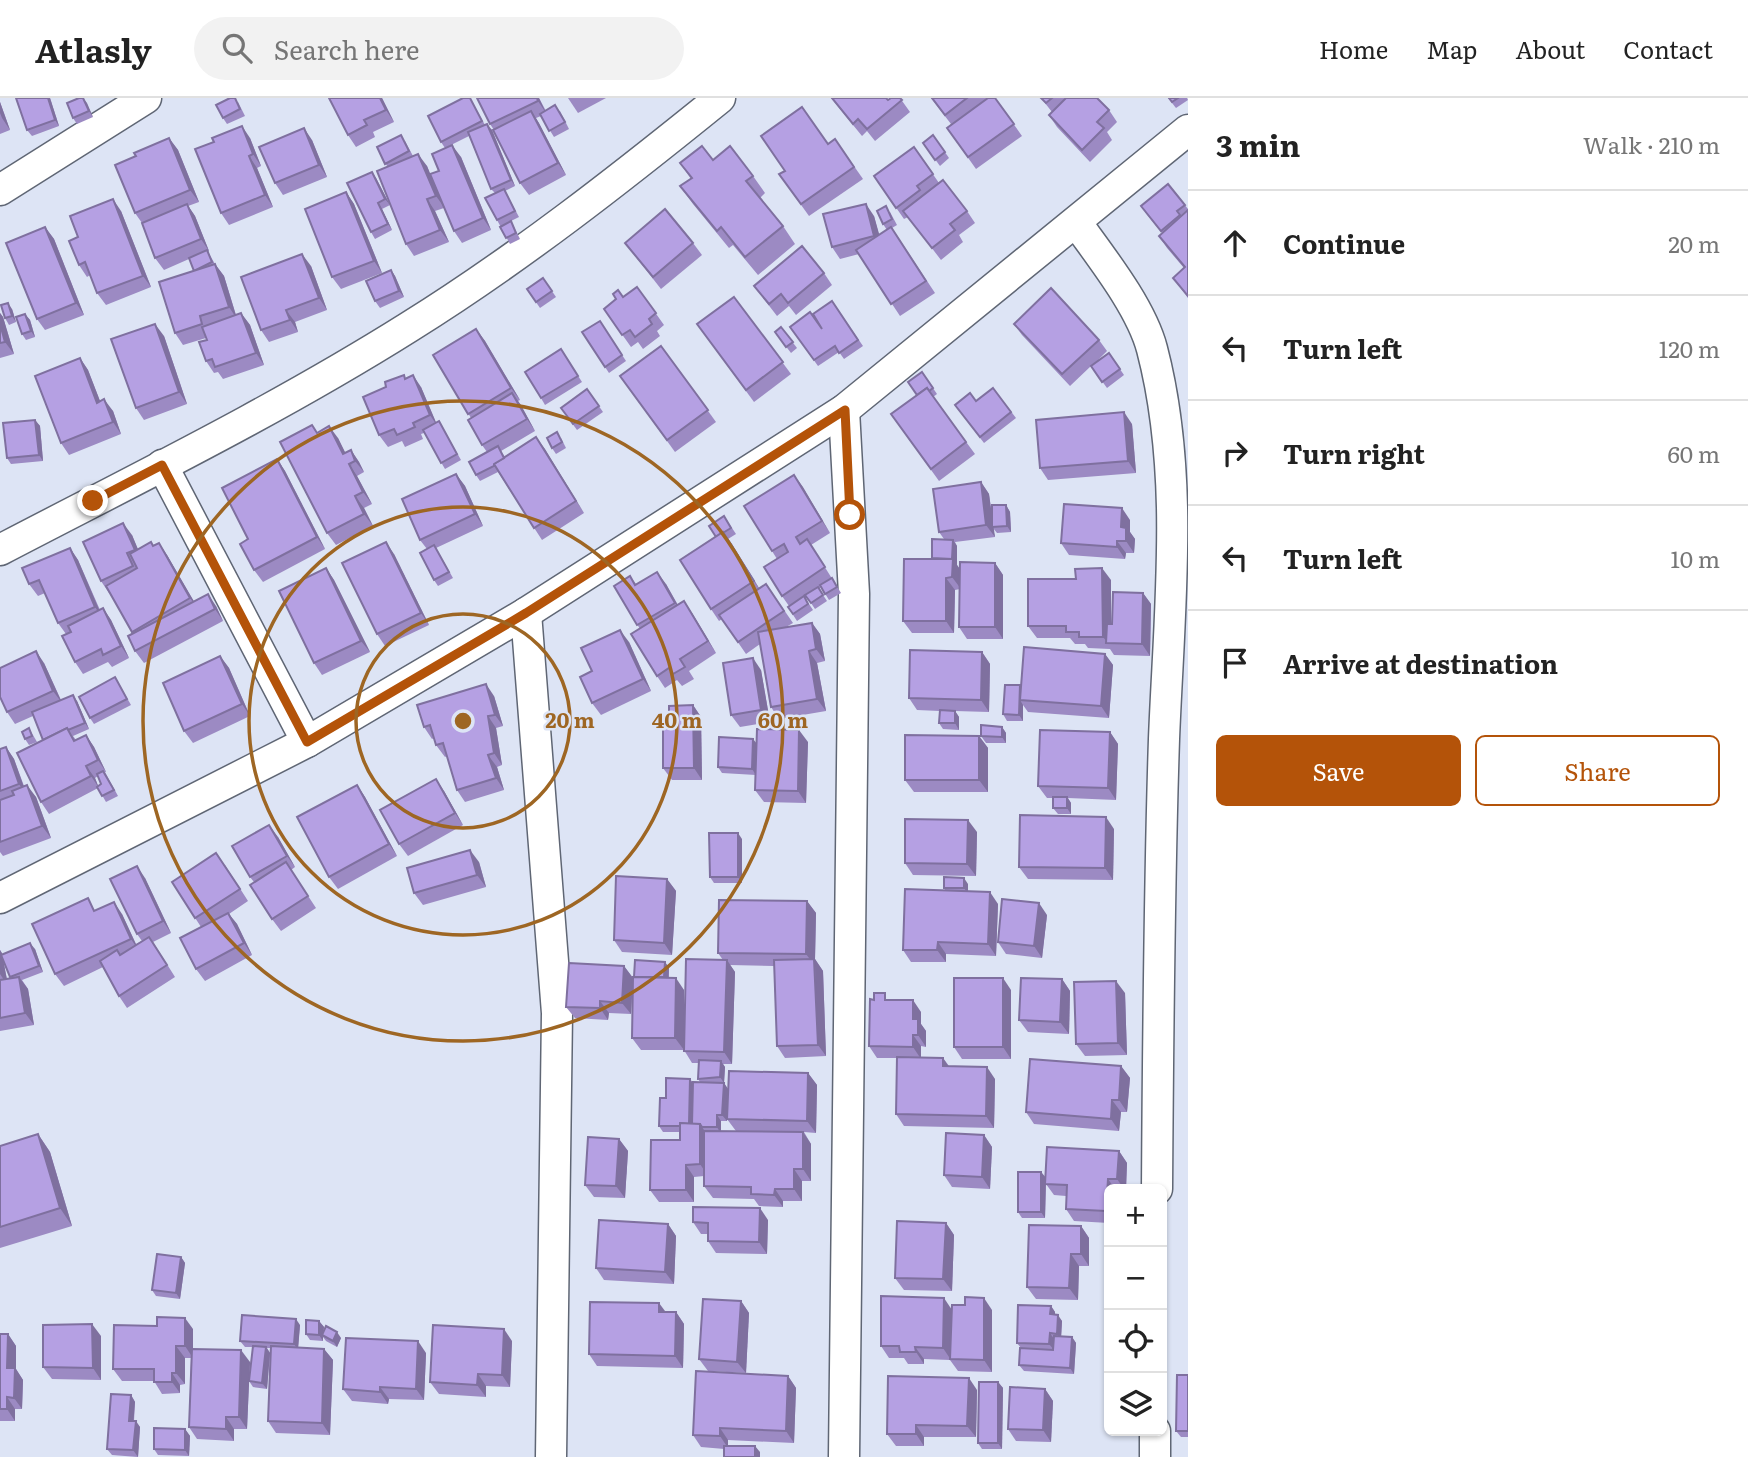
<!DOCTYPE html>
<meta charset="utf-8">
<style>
:root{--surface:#fff;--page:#f2f2f2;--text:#222;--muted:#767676;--line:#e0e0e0;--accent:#b45309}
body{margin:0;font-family:Literata,serif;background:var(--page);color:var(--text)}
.controls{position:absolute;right:21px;bottom:21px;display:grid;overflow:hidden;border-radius:10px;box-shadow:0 2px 5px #0004}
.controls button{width:63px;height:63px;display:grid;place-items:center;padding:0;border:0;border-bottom:2px solid var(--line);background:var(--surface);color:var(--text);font:35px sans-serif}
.stop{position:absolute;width:21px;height:21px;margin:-16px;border:5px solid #b45309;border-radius:50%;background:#fff}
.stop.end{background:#b45309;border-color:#fff;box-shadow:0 2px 7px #0008}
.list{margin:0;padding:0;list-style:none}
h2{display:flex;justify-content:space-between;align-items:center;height:91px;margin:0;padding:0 28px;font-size:30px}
h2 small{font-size:23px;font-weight:400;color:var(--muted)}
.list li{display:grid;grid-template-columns:46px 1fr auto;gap:21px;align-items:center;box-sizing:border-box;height:105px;padding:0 28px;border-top:2px solid var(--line)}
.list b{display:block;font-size:26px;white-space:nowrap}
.list em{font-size:23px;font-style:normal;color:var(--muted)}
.actions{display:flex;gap:14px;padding:21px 28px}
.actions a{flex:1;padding:16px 0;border:2px solid var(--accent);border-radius:10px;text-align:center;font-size:24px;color:var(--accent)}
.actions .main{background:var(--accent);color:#fff}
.icon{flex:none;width:38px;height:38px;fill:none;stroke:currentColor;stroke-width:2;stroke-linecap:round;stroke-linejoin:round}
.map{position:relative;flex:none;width:1188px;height:1359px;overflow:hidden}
header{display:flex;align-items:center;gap:42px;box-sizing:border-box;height:98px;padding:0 35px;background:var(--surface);border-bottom:2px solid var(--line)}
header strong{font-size:33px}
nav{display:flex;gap:38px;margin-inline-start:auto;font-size:24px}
.search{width:490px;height:63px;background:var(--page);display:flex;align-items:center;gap:18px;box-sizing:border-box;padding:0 24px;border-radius:38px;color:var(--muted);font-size:26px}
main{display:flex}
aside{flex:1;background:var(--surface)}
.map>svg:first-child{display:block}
</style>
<header>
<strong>Atlasly</strong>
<div class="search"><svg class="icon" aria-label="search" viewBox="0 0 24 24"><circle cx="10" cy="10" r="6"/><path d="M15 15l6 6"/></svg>Search here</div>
<nav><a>Home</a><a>Map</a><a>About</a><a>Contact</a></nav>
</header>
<main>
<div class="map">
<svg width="1188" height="1359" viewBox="0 0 1188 1359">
<rect width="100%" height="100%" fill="#dde4f5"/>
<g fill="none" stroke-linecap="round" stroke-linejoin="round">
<!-- minor casing -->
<g stroke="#5f6674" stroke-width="33">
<g id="minor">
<path d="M 0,92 L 146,0"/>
<path d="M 1076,124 C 1101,159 1141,209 1152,251 C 1185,377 1169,512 1164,641 C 1159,791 1158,941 1157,1091"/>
<path d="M 162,367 L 307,644"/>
<path d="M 0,452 C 138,380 277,312 409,229 C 518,161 620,81 720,0"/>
<path d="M 526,515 L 557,915 L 551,1359"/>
<path d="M 0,800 L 307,644 L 526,515 L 844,312 L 1188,32"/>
<path d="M 844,1359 L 854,496 L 844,312"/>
<path d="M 1155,1359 L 1155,1333"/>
</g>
</g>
<!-- minor -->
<use href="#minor" stroke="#fff" stroke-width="30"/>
</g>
<!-- wall -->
<g fill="#9c8ac3" fill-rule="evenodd">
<path d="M 50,0 L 59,28 L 32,38 L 27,32 Z"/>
<path d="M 83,0 L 93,19 L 77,26 L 73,20 Z"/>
<path d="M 329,0 L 382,0 L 394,24 L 373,34 L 375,39 L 356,49 L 348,37 Z"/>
<path d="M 470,0 L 485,27 L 492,32 L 515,88 L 505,93 L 519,119 L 511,123 L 520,141 L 510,146 L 497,122 L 495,95 L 491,91 L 469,38 L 445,50 L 461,59 L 491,132 L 462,145 L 454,133 L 444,110 L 435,113 L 449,144 L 414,158 L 406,146 L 387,68 L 377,49 L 405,43 L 413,58 L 427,68 L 430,76 L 439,73 L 445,50 L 441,44 Z"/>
<path d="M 539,0 L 546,13 L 560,13 L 569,31 L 554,39 L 541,18 L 536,20 L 566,77 L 529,97 L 520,85 L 494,32 L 490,26 Z"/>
<path d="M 568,0 L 606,0 L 578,15 Z"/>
<path d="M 831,0 L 886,0 L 888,2 L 900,0 L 910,14 L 875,43 L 867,33 L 862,38 Z"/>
<path d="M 931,0 L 995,0 L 1022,38 L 976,71 L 947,30 L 951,26 Z"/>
<path d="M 1041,0 L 1097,0 L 1109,12 L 1117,24 L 1107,34 L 1112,42 L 1090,64 L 1057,29 L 1049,17 L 1052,14 Z"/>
<path d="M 1168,0 L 1187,0 L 1188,2 L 1176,10 Z"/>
<path d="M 0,4 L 10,32 L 0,36 Z"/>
<path d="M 238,4 L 245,18 L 227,26 L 223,20 Z"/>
<path d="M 933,37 L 949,60 L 940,68 L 923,45 Z"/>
<path d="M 169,40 L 178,52 L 199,104 L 188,108 L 195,118 L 209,153 L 208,154 L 215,166 L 224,178 L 236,217 L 241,215 L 250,227 L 264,267 L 223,281 L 218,274 L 214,275 L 206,263 L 206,240 L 183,247 L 175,235 L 194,173 L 189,161 L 164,172 L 155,160 L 142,125 L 135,115 L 136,58 Z"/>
<path d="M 250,40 L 261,68 L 257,70 L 273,109 L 229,127 L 221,115 Z"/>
<path d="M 835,41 L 863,81 L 809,118 L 779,76 Z"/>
<path d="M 312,42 L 327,79 L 283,97 L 275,85 Z"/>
<path d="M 914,49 L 939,85 L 967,113 L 975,125 L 959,137 L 963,144 L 941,162 L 908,119 L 904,121 L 874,78 Z"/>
<path d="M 713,62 L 753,78 L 765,95 L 760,100 L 783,128 L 795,146 L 758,177 L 733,147 L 729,150 L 693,106 L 680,88 L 691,81 L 680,65 Z"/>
<path d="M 376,80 L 390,107 L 382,111 L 392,132 L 375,141 L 371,134 Z"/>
<path d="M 1168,86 L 1188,111 L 1188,200 L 1173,180 L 1184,170 L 1167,150 L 1159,138 L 1162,135 L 1145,114 Z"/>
<path d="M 346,94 L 354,106 L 382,175 L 341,191 L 332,179 Z"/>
<path d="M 121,113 L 151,189 L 106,207 L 97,195 L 90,177 L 87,179 L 79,167 L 78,139 Z"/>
<path d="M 890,114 L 897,127 L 892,130 L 935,195 L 900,218 L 859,156 L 840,161 L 832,149 L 874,118 L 879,137 L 887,132 L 883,126 Z"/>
<path d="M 45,129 L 54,141 L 84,217 L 45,232 L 37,221 Z"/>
<path d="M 625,145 L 693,145 L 702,157 L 661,191 Z"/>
<path d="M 311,168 L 327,212 L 295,224 L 298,234 L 269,244 L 261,232 Z"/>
<path d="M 391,172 L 395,178 L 404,199 L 380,210 L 375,203 Z"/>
<path d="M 824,175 L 832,187 L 796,217 L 789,208 L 777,218 L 754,188 Z"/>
<path d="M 543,180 L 556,199 L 540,210 L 527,191 Z"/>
<path d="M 637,189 L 664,227 L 657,233 L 660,238 L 643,251 L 638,244 L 631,249 L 604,211 L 616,201 L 623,199 Z"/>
<path d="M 734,199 L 791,276 L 754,304 L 697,226 Z"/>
<path d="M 832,203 L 863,248 L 844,261 L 839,254 L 818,268 L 790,229 L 822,231 Z"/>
<path d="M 12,211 L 16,224 L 9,227 L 5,220 Z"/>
<path d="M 0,215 L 3,219 L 14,256 L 0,260 Z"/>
<path d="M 25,216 L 30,222 L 35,239 L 26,242 L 22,236 Z"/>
<path d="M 600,223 L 626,263 L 609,275 L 582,234 Z"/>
<path d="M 1014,226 L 1099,242 L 1107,253 L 1098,262 L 1109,255 L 1124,277 L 1107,290 L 1091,268 L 1070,288 L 1022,237 Z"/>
<path d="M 781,229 L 797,250 L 791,255 L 775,234 Z"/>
<path d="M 476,231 L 485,243 L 520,302 L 518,303 L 535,333 L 501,353 L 505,359 L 536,339 L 584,415 L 542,442 L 498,374 L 480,383 L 476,377 L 487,354 L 482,347 L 471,320 L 433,257 Z"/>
<path d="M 164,238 L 187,306 L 144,322 L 136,310 Z"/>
<path d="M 661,248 L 716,324 L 675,354 L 620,278 Z"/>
<path d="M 561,251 L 582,284 L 545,307 L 541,300 Z"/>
<path d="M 80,260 L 88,272 L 100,303 L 113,313 L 121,336 L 69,357 L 61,345 Z"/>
<path d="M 922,274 L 937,296 L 933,299 L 975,356 L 939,383 L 891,316 L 917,297 Z"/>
<path d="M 421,289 L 436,325 L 439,323 L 443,330 L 461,362 L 445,371 L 424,335 L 421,336 L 423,341 L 405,349 L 402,343 L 388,349 L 379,337 Z"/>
<path d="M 993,290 L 1016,320 L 984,345 L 955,307 L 976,303 Z"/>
<path d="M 587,291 L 603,314 L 577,332 L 561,310 Z"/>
<path d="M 35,322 L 40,328 L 43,363 L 11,366 L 7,360 Z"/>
<path d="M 1132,326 L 1136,375 L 1048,382 L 1040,370 Z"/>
<path d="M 312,327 L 317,335 L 338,340 L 345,355 L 351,352 L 359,364 L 364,374 L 357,378 L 372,406 L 364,410 L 373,428 L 336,447 L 327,435 Z"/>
<path d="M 561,340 L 566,350 L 556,356 L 552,350 Z"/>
<path d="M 277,361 L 285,373 L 325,451 L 263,484 L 254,472 Z"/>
<path d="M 456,376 L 465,388 L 483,428 L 436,450 L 453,480 L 438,488 L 434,482 L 427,451 L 420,442 Z"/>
<path d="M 794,377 L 830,435 L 811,447 L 841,495 L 829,502 L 821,489 L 819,491 L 827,503 L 815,511 L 807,499 L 805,500 L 813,512 L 797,523 L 788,509 L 789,508 L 782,498 L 777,461 L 772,453 Z"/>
<path d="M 981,384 L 989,396 L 992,419 L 1006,407 L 1010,414 L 1011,434 L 997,435 L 993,430 L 995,439 L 955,444 L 957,448 L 957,467 L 960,471 L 995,465 L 1003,477 L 1003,541 L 967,541 L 959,529 L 960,491 L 955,492 L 954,535 L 912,535 L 903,523 L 944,441 L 939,434 Z"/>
<path d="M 724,418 L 736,436 L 728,441 L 759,490 L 766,486 L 793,525 L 786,529 L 812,525 L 820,536 L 825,563 L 817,565 L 826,613 L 779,621 L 771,609 L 760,546 L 746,556 L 722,521 L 719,523 L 711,511 L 716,439 Z"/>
<path d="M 1130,422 L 1130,434 L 1135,441 L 1134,455 L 1126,455 L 1125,461 L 1069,457 L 1061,445 Z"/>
<path d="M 132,437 L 138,452 L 153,448 L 167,457 L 194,504 L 216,508 L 223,523 L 144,565 L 135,553 L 133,535 L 110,495 L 109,495 L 101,483 Z"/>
<path d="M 70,450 L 78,462 L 100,512 L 103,510 L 111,522 L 129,560 L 112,569 L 108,564 L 83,576 L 75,564 L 66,536 L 58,525 L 45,495 L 38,498 L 29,486 Z"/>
<path d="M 394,456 L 429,527 L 385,548 L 377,536 Z"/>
<path d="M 326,470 L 334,482 L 370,554 L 322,577 L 314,565 Z"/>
<path d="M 630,478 L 636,486 L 666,486 L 678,507 L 692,515 L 716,555 L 689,573 L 694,581 L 682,588 L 677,582 L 665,590 L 657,578 L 640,531 L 614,488 Z"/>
<path d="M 1111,482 L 1111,526 L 1143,495 L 1151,506 L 1150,558 L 1114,557 L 1110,551 L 1088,550 L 1085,546 L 1075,546 L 1070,540 L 1037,540 L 1028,528 Z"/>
<path d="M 629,544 L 651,593 L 601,617 L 592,605 L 592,573 Z"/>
<path d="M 982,554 L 990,566 L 989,614 L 955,613 L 959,619 L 959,632 L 943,631 L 939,625 L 940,613 L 917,612 L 909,600 Z"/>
<path d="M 1105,556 L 1113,567 L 1109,620 L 1028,614 L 1023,607 L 1023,623 L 1007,623 L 1003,616 L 1021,589 Z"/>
<path d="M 220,558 L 229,570 L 250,618 L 193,645 L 184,633 Z"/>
<path d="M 44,565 L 61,602 L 77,603 L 89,631 L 73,638 L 76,642 L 86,637 L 94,649 L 106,674 L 105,674 L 118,698 L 106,704 L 98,690 L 49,716 L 41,704 L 43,642 L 33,618 L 15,626 L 7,614 ZM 98,678 L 101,686 L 98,688 L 95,680 Z"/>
<path d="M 761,572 L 770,624 L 740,629 L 731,617 Z"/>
<path d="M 115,579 L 131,607 L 94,626 L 90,620 Z"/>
<path d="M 494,598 L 503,628 L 496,630 L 502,667 L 497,669 L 504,692 L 465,704 L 457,692 L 447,658 L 445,659 L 436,647 L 434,640 L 432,641 L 424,629 Z"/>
<path d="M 693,607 L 701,619 L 702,682 L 672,682 L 663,670 L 669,620 Z"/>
<path d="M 1002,629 L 1006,635 L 1006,645 L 986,645 L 981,638 Z"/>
<path d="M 29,630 L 37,644 L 29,647 L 25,641 Z"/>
<path d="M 1110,634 L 1118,646 L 1116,702 L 1068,700 L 1071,705 L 1071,716 L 1058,716 L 1053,710 L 1053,700 L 1047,700 L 1038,688 Z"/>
<path d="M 979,638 L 988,650 L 988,694 L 914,694 L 905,682 Z"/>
<path d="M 808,644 L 806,705 L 764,704 L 755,692 L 756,677 L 722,675 L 718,669 L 756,645 Z"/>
<path d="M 6,649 L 14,661 L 24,688 L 36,699 L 51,740 L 3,758 L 0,754 L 0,651 Z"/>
<path d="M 357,687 L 365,699 L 397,758 L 338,791 L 329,779 Z"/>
<path d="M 444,693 L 463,727 L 408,758 L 399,746 Z"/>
<path d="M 1114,731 L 1113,782 L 1028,781 L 1019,769 Z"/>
<path d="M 977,734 L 976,778 L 913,777 L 905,765 Z"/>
<path d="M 278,739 L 295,769 L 291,772 L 316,810 L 281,833 L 272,821 L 254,784 L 250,779 Z"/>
<path d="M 742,741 L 742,785 L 714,785 L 710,779 Z"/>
<path d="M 479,764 L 486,789 L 423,807 L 414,795 Z"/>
<path d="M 225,767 L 248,803 L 229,816 L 237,826 L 252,857 L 205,883 L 196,871 L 201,829 L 172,784 Z"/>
<path d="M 145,780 L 171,835 L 153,844 L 175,879 L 127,910 L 119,898 L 103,869 L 64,888 L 55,876 L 96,812 L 122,816 L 136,846 L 142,843 L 137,836 Z"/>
<path d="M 667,781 L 676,793 L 672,857 L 622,854 L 614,842 Z"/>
<path d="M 968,786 L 968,793 L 998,806 L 996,858 L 946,856 L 946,864 L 911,864 L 903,852 L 945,792 L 944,790 Z"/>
<path d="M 807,803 L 816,815 L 815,861 L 823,873 L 826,958 L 785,960 L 777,948 L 774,868 L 730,867 L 735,874 L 732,966 L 723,966 L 725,969 L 724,985 L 728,991 L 727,1023 L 721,1023 L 721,1033 L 736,1033 L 727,1021 L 808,975 L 817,987 L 816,1035 L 804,1034 L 811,1046 L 811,1083 L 802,1083 L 802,1103 L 783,1103 L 783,1109 L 759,1108 L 754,1101 L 713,1100 L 704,1088 L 704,1078 L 694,1079 L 694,1104 L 659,1104 L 650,1092 L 680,1042 L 680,1034 L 663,1034 L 659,1028 L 666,1000 L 690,981 L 693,985 L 700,984 L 698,981 L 699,965 L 692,965 L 684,952 L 641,952 L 632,940 L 665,864 L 669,870 L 669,880 L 684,892 L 684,947 L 723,862 L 718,855 Z"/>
<path d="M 1047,817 L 1042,860 L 1006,856 L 998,844 Z"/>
<path d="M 35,851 L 43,874 L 22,882 L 28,891 L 34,927 L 0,933 L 0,852 L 2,856 ZM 3,862 L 10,879 L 11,881 L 7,881 Z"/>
<path d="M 624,868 L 633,880 L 631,916 L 609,915 L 608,922 L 575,920 L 566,909 Z"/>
<path d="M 1062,881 L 1070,893 L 1069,936 L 1028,934 L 1019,922 Z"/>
<path d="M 1011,892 L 1011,961 L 962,961 L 954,949 Z"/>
<path d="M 1125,895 L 1127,957 L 1085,958 L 1076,946 Z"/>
<path d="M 889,902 L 921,914 L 921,926 L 926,933 L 926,949 L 921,948 L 921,959 L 943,960 L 949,968 L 995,981 L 994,1030 L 904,1028 L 896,1016 L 897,960 L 877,960 L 869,948 Z"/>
<path d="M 1121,968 L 1130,980 L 1127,1014 L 1121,1014 L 1119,1033 L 1034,1026 L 1026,1014 Z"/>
<path d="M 38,1036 L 50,1054 L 72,1128 L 0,1150 L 0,1048 Z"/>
<path d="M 984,1037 L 992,1049 L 990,1091 L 952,1089 L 944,1077 Z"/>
<path d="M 619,1041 L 628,1053 L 625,1100 L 594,1099 L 585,1087 Z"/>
<path d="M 1119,1053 L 1127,1065 L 1126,1091 L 1109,1091 L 1109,1125 L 1074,1123 L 1066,1111 L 1066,1098 L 1054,1097 L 1046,1086 L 1045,1120 L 1022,1120 L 1018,1114 L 1041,1074 L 1046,1080 Z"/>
<path d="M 768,1122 L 767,1156 L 716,1155 L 708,1143 L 708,1136 L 701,1136 L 693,1124 Z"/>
<path d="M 946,1125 L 954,1137 L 952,1193 L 904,1192 L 895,1180 Z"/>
<path d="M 668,1126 L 676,1138 L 674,1186 L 604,1182 L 596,1170 Z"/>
<path d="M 1081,1128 L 1089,1140 L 1089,1168 L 1079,1168 L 1078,1202 L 1036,1201 L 1027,1189 Z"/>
<path d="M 181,1159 L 185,1165 L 180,1201 L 156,1198 L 152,1192 Z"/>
<path d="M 741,1203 L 749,1215 L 746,1275 L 708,1273 L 699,1261 Z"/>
<path d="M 1051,1208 L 1055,1214 L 1055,1216 L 1062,1223 L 1061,1238 L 1072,1239 L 1076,1245 L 1074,1276 L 1024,1273 L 1019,1267 L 1021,1250 L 1017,1245 Z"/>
<path d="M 952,1211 L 992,1212 L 992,1274 L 958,1273 L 950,1262 L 924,1261 L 924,1266 L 908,1266 L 904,1260 L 889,1260 L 881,1248 Z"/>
<path d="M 676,1214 L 684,1226 L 683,1270 L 597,1268 L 589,1256 Z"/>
<path d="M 319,1223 L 324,1229 L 323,1233 L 341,1240 L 337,1249 L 326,1243 L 323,1239 L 323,1243 L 310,1242 L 306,1236 Z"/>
<path d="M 300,1227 L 298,1249 L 324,1251 L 333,1262 L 330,1337 L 276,1335 L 268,1323 L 270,1250 L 267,1250 L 270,1255 L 267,1291 L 253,1289 L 249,1283 L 247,1331 L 234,1331 L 234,1343 L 197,1341 L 189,1329 L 191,1260 L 185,1260 L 185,1286 L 180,1287 L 180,1295 L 162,1296 L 154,1283 L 122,1283 L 113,1271 L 193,1231 L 193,1251 L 250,1264 L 249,1281 L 253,1249 L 245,1249 L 240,1243 Z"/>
<path d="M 0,1236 L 8,1236 L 16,1248 L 16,1271 L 23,1282 L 22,1311 L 15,1311 L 15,1323 L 0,1323 Z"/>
<path d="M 101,1238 L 101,1282 L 52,1281 L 43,1269 Z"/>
<path d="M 512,1243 L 510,1289 L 486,1288 L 486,1299 L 439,1296 L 430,1284 Z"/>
<path d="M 426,1255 L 424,1302 L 389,1301 L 388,1306 L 352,1303 L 343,1291 Z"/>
<path d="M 1188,1277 L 1188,1339 L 1181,1339 L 1176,1333 Z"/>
<path d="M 788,1278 L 796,1290 L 794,1345 L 728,1342 L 728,1348 L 760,1354 L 701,1349 L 693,1337 Z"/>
<path d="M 998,1284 L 1003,1290 L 1002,1351 L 982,1351 L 978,1345 Z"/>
<path d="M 1045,1291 L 1053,1303 L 1051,1344 L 1016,1343 L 1008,1331 Z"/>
<path d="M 977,1292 L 976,1339 L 924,1339 L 924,1348 L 896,1348 L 887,1336 Z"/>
<path d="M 131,1297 L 135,1304 L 134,1323 L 140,1329 L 138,1359 L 112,1357 L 107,1351 Z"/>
<path d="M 185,1331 L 190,1338 L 189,1358 L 158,1357 L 154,1351 Z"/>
</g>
<!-- shaded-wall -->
<g fill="#7f709f">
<path d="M 48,0 L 50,0 L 59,28 L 55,22 Z"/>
<path d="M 83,0 L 87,5 L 93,19 L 89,13 Z"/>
<path d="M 380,0 L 382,0 L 394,24 L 386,12 Z"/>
<path d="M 537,0 L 539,0 L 546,15 L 538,3 Z"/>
<path d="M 0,4 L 10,32 L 2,20 L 0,15 Z"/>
<path d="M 531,13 L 539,25 L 566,77 L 558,65 Z"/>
<path d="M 487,26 L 492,32 L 515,88 L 511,82 Z"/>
<path d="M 242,28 L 250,40 L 261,68 L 253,56 Z"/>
<path d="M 304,30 L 312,42 L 327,79 L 319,67 Z"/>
<path d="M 169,40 L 178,52 L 199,104 L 190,92 Z"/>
<path d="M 452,47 L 461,59 L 491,132 L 483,120 Z"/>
<path d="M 418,56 L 427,68 L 444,109 L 436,98 Z"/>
<path d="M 249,58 L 257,70 L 273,109 L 265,97 Z"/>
<path d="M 372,74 L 376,80 L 390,107 L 385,101 Z"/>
<path d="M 346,94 L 354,106 L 382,175 L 374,163 Z"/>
<path d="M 113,101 L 121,113 L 151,189 L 143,178 Z"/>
<path d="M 427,101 L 435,113 L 449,144 L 440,132 Z"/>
<path d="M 378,105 L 382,111 L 392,132 L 388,126 Z"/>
<path d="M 187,106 L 195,118 L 209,153 L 201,141 Z"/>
<path d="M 866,106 L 874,118 L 883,150 L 874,138 Z"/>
<path d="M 45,129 L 54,141 L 84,217 L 76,205 Z"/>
<path d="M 302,156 L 311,168 L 327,212 L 319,200 Z"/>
<path d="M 215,166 L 224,178 L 237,221 L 229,209 Z"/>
<path d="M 391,172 L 395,178 L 404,199 L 399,193 Z"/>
<path d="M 8,205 L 12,211 L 16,224 L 12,218 Z"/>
<path d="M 286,212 L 295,224 L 298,234 L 290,222 Z"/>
<path d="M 0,215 L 3,219 L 14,256 L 5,244 L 0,226 Z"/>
<path d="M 241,215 L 250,227 L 264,267 L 256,255 Z"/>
<path d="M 25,216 L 30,222 L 35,239 L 31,233 Z"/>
<path d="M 155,226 L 164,238 L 187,306 L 179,294 Z"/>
<path d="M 476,231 L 485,243 L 520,302 L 511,290 Z"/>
<path d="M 80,260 L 88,272 L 105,316 L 97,305 Z"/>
<path d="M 413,277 L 421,289 L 438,329 L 430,317 Z"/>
<path d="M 512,295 L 521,307 L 535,333 L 527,321 Z"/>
<path d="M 104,301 L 113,313 L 121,336 L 113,324 Z"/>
<path d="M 1124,314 L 1132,326 L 1136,375 L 1128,363 Z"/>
<path d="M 35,322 L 40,328 L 43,363 L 39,357 Z"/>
<path d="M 329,328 L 338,340 L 352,368 L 343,356 Z"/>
<path d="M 536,339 L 545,351 L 584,415 L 576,403 Z"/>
<path d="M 351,352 L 359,364 L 364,374 L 355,363 Z"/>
<path d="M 277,361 L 285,373 L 325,451 L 317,439 Z"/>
<path d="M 349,366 L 357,378 L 372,406 L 363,394 Z"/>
<path d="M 456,376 L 465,388 L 483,428 L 475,416 Z"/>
<path d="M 794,377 L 803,389 L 830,435 L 822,423 Z"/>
<path d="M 981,384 L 989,396 L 995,439 L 986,427 Z"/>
<path d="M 355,398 L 364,410 L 373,428 L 364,416 Z"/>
<path d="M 1006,407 L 1010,414 L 1011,434 L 1007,428 Z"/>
<path d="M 1122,410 L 1130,422 L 1130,434 L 1135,441 L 1134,455 L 1126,443 L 1121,429 Z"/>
<path d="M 123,425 L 132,437 L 143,463 L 135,452 Z"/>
<path d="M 723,434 L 732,446 L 762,495 L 754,483 Z"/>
<path d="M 953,442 L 957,448 L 957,467 L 961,473 L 961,491 L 952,479 Z"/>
<path d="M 1117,443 L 1126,455 L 1125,461 L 1117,449 Z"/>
<path d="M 386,444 L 394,456 L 429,527 L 421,515 Z"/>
<path d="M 159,445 L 167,457 L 199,512 L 190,500 Z"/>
<path d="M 70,450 L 78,462 L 103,521 L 95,509 Z"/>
<path d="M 995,465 L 1003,477 L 1003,541 L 995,529 Z"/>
<path d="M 326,470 L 334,482 L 370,554 L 361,543 Z"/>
<path d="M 1102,470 L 1111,482 L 1111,545 L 1108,545 L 1103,539 Z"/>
<path d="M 657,474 L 666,486 L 683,517 L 675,505 Z"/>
<path d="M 946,480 L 955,492 L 954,535 L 946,523 Z"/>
<path d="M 1143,495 L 1151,506 L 1150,558 L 1142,546 Z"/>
<path d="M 208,496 L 216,508 L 223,523 L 215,511 Z"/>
<path d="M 684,503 L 692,515 L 716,555 L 708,543 Z"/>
<path d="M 103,510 L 111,522 L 129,560 L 121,548 Z"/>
<path d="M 812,525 L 820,536 L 825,563 L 816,551 Z"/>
<path d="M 620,532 L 629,544 L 651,593 L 643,581 Z"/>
<path d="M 36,553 L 44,565 L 62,605 L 53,593 Z"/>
<path d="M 809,553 L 817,565 L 826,613 L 817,601 Z"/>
<path d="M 982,554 L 990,566 L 989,614 L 981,602 Z"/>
<path d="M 1105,556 L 1113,567 L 1109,620 L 1101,608 Z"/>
<path d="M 220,558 L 229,570 L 250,618 L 242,606 Z"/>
<path d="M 753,560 L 761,572 L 770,624 L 761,612 Z"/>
<path d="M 486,586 L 494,598 L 503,628 L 495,617 Z"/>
<path d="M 1020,587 L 1024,593 L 1020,602 L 1023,607 L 1023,623 L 1019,617 Z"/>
<path d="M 73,597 L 77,603 L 89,631 L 85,625 Z"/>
<path d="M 693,607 L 701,619 L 702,682 L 694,670 Z"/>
<path d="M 955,613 L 959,619 L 959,632 L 955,625 Z"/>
<path d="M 488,618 L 496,630 L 502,667 L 494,655 Z"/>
<path d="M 1002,629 L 1006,635 L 1006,645 L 1002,639 Z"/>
<path d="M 799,632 L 808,644 L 806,705 L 798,693 Z"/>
<path d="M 1110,634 L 1118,646 L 1116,702 L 1108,690 Z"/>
<path d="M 86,637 L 94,649 L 106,674 L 98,662 Z"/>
<path d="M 979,638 L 988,650 L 988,694 L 979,682 Z"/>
<path d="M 753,641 L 758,647 L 756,677 L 752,671 Z"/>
<path d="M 6,649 L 14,661 L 27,698 L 19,686 Z"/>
<path d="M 488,657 L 497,669 L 504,692 L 496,680 Z"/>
<path d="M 86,668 L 95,680 L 99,690 L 91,678 Z"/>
<path d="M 436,681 L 444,693 L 463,727 L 455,715 Z"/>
<path d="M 27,687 L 36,699 L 51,740 L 42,728 Z"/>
<path d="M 357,687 L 365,699 L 397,758 L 389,746 Z"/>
<path d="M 1067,699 L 1071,705 L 1071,716 L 1067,710 Z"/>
<path d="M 1106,719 L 1114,731 L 1113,782 L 1105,770 Z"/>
<path d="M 968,722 L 977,734 L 976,778 L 967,766 Z"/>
<path d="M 269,727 L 278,739 L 295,769 L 287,758 Z"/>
<path d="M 738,735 L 742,741 L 742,785 L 738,779 Z"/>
<path d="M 470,752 L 479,764 L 486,789 L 477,777 Z"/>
<path d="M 137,768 L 145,780 L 171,835 L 163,823 Z"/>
<path d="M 964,780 L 968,786 L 968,796 L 964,790 Z"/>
<path d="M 667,781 L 676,793 L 672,857 L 664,845 Z"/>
<path d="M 990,794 L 998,806 L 996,858 L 988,846 Z"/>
<path d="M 807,803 L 816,815 L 815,861 L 823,873 L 826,958 L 818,947 L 815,868 L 806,856 Z"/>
<path d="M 114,804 L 122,816 L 139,853 L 131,841 Z"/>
<path d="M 1039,805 L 1047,817 L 1042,860 L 1034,848 Z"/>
<path d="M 228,815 L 237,826 L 252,857 L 244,845 Z"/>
<path d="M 938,844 L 946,856 L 946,864 L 937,852 Z"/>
<path d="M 30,845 L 35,851 L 43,874 L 39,868 Z"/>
<path d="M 0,852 L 2,855 L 8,888 L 0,876 Z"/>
<path d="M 727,862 L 735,874 L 732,966 L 724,954 Z"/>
<path d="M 665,864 L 669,870 L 668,887 L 664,881 Z"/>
<path d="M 624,868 L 633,880 L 631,916 L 622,905 Z"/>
<path d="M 19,879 L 28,891 L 34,927 L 25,915 Z"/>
<path d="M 676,880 L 684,892 L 684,952 L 675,940 Z"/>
<path d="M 1003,880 L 1011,892 L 1011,961 L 1003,949 Z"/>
<path d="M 1062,881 L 1070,893 L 1069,936 L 1060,924 Z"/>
<path d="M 1116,883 L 1125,895 L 1127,957 L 1118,945 Z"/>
<path d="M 913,902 L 921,914 L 921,926 L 926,933 L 926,949 L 918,937 L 913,921 Z"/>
<path d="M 600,903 L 609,915 L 608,922 L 600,910 Z"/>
<path d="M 913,937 L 921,948 L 921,961 L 913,949 Z"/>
<path d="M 943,960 L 951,972 L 943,968 Z"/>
<path d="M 721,963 L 725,969 L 724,985 L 728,991 L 727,1023 L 722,1017 L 724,985 L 720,979 Z"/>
<path d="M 1121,968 L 1130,980 L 1127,1014 L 1119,1002 Z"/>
<path d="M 987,969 L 995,981 L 994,1030 L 986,1018 Z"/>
<path d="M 808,975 L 817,987 L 816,1035 L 807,1023 Z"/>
<path d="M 690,981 L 694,987 L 694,1029 L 689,1029 Z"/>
<path d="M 1112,1002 L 1121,1014 L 1119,1033 L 1111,1021 Z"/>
<path d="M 717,1017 L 721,1023 L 721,1036 L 717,1029 Z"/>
<path d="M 700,1026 L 708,1038 L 708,1078 L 700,1066 Z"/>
<path d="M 803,1034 L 811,1046 L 811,1083 L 803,1071 Z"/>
<path d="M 38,1036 L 50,1054 L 72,1128 L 60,1110 Z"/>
<path d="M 984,1037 L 992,1049 L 990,1091 L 982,1079 Z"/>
<path d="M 619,1041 L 628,1053 L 625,1100 L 616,1088 Z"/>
<path d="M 1119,1053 L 1127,1065 L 1126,1091 L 1124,1091 L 1117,1081 Z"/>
<path d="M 686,1067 L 694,1079 L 694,1104 L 686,1092 Z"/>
<path d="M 794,1071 L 802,1083 L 802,1103 L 794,1091 Z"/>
<path d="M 1041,1074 L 1046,1080 L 1045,1120 L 1041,1114 Z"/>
<path d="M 1108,1081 L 1115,1091 L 1109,1091 L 1109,1118 L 1106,1113 Z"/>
<path d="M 775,1091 L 783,1103 L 783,1109 L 774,1097 Z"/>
<path d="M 760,1110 L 768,1122 L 767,1156 L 759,1144 Z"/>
<path d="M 946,1125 L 954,1137 L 952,1193 L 943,1181 Z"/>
<path d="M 668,1126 L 676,1138 L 674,1186 L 665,1174 Z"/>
<path d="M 1081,1128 L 1089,1140 L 1089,1168 L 1081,1156 Z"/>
<path d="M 1071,1156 L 1079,1168 L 1078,1202 L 1069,1190 Z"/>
<path d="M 181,1159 L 185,1165 L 180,1201 L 176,1195 Z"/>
<path d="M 944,1200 L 952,1212 L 951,1262 L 943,1250 Z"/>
<path d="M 984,1200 L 992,1212 L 992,1274 L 984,1262 Z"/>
<path d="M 741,1203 L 749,1215 L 746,1275 L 737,1264 Z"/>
<path d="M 659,1205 L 668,1217 L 659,1214 Z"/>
<path d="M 1051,1208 L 1055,1214 L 1055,1222 L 1050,1216 Z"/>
<path d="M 676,1214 L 684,1226 L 683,1270 L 675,1258 Z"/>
<path d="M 1058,1217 L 1062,1223 L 1061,1242 L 1057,1236 Z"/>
<path d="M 185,1220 L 193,1231 L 193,1260 L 185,1248 Z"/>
<path d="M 296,1221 L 300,1227 L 298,1252 L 294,1246 Z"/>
<path d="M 319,1223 L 324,1229 L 323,1238 L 322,1237 L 323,1239 L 323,1243 L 319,1237 Z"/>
<path d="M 92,1226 L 101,1238 L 101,1282 L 93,1270 Z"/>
<path d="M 504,1231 L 512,1243 L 510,1289 L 502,1277 Z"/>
<path d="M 337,1234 L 341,1240 L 337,1249 L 333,1243 Z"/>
<path d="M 1050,1235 L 1054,1241 L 1054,1252 L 1049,1246 Z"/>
<path d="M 8,1236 L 16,1248 L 16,1271 L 23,1282 L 22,1311 L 14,1300 L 7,1270 Z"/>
<path d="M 1072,1239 L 1076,1245 L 1074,1276 L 1070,1270 Z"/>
<path d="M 418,1243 L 426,1255 L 424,1302 L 416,1291 Z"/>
<path d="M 176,1248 L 185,1260 L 185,1286 L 176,1275 Z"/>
<path d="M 266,1249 L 270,1255 L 267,1291 L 262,1285 Z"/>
<path d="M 915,1249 L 924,1261 L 924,1266 L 916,1254 Z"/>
<path d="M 324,1251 L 333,1262 L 330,1337 L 322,1325 Z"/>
<path d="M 241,1252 L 250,1264 L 247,1331 L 239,1319 Z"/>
<path d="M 172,1275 L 180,1287 L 180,1295 L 172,1284 Z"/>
<path d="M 478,1276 L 486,1288 L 486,1299 L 477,1287 Z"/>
<path d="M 788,1278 L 796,1290 L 794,1345 L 786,1333 Z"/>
<path d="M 969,1280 L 977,1292 L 976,1339 L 967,1328 Z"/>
<path d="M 998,1284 L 1003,1290 L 1002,1351 L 998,1345 Z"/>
<path d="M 380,1289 L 389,1301 L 388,1306 L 380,1294 Z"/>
<path d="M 1045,1291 L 1053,1303 L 1051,1344 L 1043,1332 Z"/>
<path d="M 131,1297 L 135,1304 L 133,1329 L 129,1323 Z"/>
<path d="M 7,1299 L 15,1311 L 15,1323 L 7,1311 Z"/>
<path d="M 226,1319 L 234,1331 L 234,1343 L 226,1331 Z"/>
<path d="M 136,1323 L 140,1329 L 138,1359 L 133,1352 Z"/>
<path d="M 916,1327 L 924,1339 L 924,1348 L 916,1336 Z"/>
<path d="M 720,1330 L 728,1342 L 728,1350 L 720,1338 Z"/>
<path d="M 185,1331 L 190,1338 L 189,1358 L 185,1352 Z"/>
<path d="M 755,1348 L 760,1354 L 760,1359 L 755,1359 Z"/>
</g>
<!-- building -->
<g fill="#b5a0e3" stroke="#7f709f" stroke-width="2">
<path d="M 16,0 L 48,0 L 55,22 L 27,32 Z"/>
<path d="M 79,0 L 83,0 L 89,13 L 73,20 L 67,5 Z"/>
<path d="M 230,0 L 235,0 L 240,11 L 223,20 L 216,7 Z"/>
<path d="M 329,0 L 380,0 L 386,12 L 364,22 L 367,27 L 348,37 Z"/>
<path d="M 463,0 L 470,0 L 482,23 L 441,44 L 428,18 Z"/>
<path d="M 477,0 L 537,0 L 538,3 L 490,26 Z"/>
<path d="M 832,0 L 886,0 L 888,2 L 891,0 L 900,0 L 902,2 L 867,31 L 858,21 L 853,26 Z"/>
<path d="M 932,0 L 967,0 L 945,17 Z"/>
<path d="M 988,0 L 995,0 L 1014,26 L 968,59 L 947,30 Z"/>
<path d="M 1041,0 L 1052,0 L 1046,5 Z"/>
<path d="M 1066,0 L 1097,0 L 1109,12 L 1097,24 L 1104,30 L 1082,52 L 1049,17 Z"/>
<path d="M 1169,0 L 1178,0 L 1172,4 Z"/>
<path d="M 555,7 L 565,24 L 549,33 L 540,16 Z"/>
<path d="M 802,9 L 828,46 L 835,41 L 854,69 L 801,106 L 779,76 L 785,73 L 761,38 Z"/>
<path d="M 531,13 L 558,65 L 520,85 L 493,32 Z"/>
<path d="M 487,26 L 511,82 L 491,91 L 468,34 Z"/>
<path d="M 242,28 L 253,56 L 249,58 L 265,97 L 221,115 L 195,51 L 214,44 L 212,40 Z"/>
<path d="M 304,30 L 319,67 L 275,85 L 259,49 Z"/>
<path d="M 401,37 L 409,53 L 385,66 L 377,49 Z"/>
<path d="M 933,37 L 945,54 L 935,62 L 923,45 Z"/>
<path d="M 169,40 L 190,92 L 135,115 L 115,67 L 136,58 L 134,55 Z"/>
<path d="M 452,47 L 483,120 L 454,133 L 430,76 L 439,73 L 432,56 Z"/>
<path d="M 702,48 L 713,62 L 730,48 L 753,78 L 746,83 L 783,128 L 745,159 L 721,129 L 717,133 L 680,88 L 692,80 L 680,65 Z"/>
<path d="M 914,49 L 933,76 L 917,88 L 920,92 L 896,110 L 874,78 Z"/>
<path d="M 418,56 L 436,98 L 427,101 L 440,132 L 406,146 L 377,73 Z"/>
<path d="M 372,74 L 385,101 L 378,105 L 388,126 L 371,134 L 347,85 Z"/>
<path d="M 943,82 L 967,113 L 950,126 L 955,132 L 932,150 L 903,113 Z"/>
<path d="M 1168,86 L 1185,107 L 1177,113 L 1180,117 L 1161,133 L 1141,108 Z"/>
<path d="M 504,91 L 515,113 L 497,122 L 485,100 Z"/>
<path d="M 346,94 L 374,163 L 332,179 L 305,111 Z"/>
<path d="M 113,101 L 143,178 L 97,195 L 85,164 L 79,167 L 69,143 L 78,139 L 70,118 Z"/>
<path d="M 187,106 L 201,141 L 155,160 L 142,125 Z"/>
<path d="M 866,106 L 874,138 L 832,149 L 823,116 Z"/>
<path d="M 886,108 L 892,121 L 883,126 L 877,113 Z"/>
<path d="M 665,111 L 693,145 L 653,179 L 625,145 Z"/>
<path d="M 1188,112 L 1188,198 L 1173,180 L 1185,169 L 1159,138 Z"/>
<path d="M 511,123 L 516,135 L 506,140 L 500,129 Z"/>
<path d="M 45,129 L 76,205 L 37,221 L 6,145 Z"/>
<path d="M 891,129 L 926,183 L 891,206 L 856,152 Z"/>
<path d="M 802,148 L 824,175 L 788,205 L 781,196 L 769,206 L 754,188 Z"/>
<path d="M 207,152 L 212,164 L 194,173 L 189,160 Z"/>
<path d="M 302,156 L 319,200 L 286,212 L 290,222 L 261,232 L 241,179 Z"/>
<path d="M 215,166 L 229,209 L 200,218 L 202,226 L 175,235 L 159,184 Z"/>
<path d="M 391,172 L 399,193 L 375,203 L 366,183 Z"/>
<path d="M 543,180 L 552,193 L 536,204 L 527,191 Z"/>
<path d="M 637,189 L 656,215 L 649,221 L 652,226 L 635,239 L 630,232 L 622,237 L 604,211 L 616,201 L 613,196 L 618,192 L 623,199 Z"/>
<path d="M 1051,190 L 1099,242 L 1062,276 L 1014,226 Z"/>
<path d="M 734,199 L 783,264 L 746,292 L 697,226 Z"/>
<path d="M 832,203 L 858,242 L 839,255 L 835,248 L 814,262 L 790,229 L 810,214 L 822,231 L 813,216 Z"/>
<path d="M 8,205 L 12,218 L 5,220 L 1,207 Z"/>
<path d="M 241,215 L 256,255 L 215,269 L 212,261 L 206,263 L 199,244 L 207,242 L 202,229 Z"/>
<path d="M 25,216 L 31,233 L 22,236 L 16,219 Z"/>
<path d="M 600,223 L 622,257 L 605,269 L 582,234 Z"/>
<path d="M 0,226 L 5,244 L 0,245 Z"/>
<path d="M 155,226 L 179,294 L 136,310 L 111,241 Z"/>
<path d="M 781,229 L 793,244 L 786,249 L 775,234 Z"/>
<path d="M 476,231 L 511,290 L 468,316 L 433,257 Z"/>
<path d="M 661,248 L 708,312 L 667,342 L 620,278 Z"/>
<path d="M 561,251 L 578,278 L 541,300 L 525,274 Z"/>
<path d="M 1109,255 L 1120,271 L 1102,284 L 1091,268 Z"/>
<path d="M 80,260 L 97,305 L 104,301 L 113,324 L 61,345 L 35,278 Z"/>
<path d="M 922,274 L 933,290 L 929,293 L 927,290 L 917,297 L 908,284 Z"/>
<path d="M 404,277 L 405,281 L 413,277 L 430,317 L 413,325 L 415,329 L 397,337 L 394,331 L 379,337 L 363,299 L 386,289 L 385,284 Z"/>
<path d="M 927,290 L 966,344 L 931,371 L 891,316 Z"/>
<path d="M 993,290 L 1011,314 L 980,339 L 955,307 L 970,295 L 976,303 Z"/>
<path d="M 587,291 L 599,308 L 573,326 L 561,310 Z"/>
<path d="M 512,295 L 527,321 L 482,347 L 468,322 Z"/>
<path d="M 1124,314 L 1128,363 L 1040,370 L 1036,322 Z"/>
<path d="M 35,322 L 39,357 L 7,360 L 3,325 Z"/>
<path d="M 439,323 L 457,356 L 441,365 L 423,332 Z"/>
<path d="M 312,327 L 317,335 L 329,328 L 343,356 L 351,352 L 355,363 L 349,366 L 363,394 L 355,398 L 364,416 L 327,435 L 280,344 Z"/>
<path d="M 557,334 L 562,344 L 552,350 L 547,340 Z"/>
<path d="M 536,339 L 576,403 L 534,430 L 494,366 Z"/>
<path d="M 498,348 L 504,360 L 494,366 L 494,368 L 476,377 L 469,364 Z"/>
<path d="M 277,361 L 317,439 L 254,472 L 240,446 L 248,441 L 222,390 Z"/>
<path d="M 456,376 L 475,416 L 420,442 L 402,401 Z"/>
<path d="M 794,377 L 822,423 L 796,439 L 800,446 L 807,441 L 825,469 L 782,498 L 764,469 L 788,454 L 784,446 L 772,453 L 744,408 Z"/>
<path d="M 981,384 L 986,427 L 939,434 L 933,391 Z"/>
<path d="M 1064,406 L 1122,410 L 1121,429 L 1126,430 L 1126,443 L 1117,443 L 1117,449 L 1061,445 Z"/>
<path d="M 992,407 L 1006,407 L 1007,428 L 992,429 Z"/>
<path d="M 724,418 L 731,430 L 716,439 L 709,428 Z"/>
<path d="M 123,425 L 135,452 L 127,455 L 133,468 L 101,483 L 83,444 Z"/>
<path d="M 723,434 L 754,483 L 711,511 L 680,462 Z"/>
<path d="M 932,441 L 953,442 L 952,461 L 932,460 Z"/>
<path d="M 151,444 L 153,448 L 159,445 L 190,500 L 132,534 L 106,488 L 137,470 L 130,456 Z"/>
<path d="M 386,444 L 421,515 L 377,536 L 342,465 Z"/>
<path d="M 434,447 L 449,474 L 434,482 L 420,455 Z"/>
<path d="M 70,450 L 95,509 L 58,525 L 39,482 L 29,486 L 22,470 Z"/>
<path d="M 904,461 L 953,461 L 952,479 L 946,480 L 946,523 L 903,523 Z"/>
<path d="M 960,464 L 995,465 L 995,529 L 959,529 Z"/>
<path d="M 326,470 L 361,543 L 314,565 L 279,493 Z"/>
<path d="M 1102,470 L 1103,539 L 1079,539 L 1079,534 L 1066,534 L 1066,528 L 1028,528 L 1028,481 L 1076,481 L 1075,471 Z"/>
<path d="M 657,474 L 675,505 L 637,527 L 614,488 L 630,478 L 635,487 Z"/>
<path d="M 832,480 L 837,489 L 825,496 L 820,487 Z"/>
<path d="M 766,486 L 784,513 L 738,544 L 719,517 Z"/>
<path d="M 818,489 L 823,497 L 811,505 L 805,497 Z"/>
<path d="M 1113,494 L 1143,495 L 1142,546 L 1106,545 L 1107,526 L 1112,526 Z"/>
<path d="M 208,496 L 215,511 L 135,553 L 128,538 Z"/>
<path d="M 804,498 L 808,506 L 793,516 L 788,509 Z"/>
<path d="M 684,503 L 708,543 L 680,561 L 685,569 L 673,576 L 669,570 L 657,578 L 631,536 Z"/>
<path d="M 103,510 L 121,548 L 103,557 L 101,551 L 75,564 L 62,538 L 71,534 L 68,528 Z"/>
<path d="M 812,525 L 816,551 L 809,553 L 817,601 L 771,609 L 758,534 Z"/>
<path d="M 620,532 L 643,581 L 592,605 L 580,579 L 592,573 L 581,550 Z"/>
<path d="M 1024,549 L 1105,556 L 1101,608 L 1020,602 Z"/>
<path d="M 910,552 L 982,554 L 981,602 L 909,600 Z"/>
<path d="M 36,553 L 53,593 L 7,614 L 0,599 L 0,570 Z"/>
<path d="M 220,558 L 242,606 L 184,633 L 163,585 Z"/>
<path d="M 753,560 L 761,612 L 731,617 L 723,565 Z"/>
<path d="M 115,579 L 127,601 L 90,620 L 79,599 Z"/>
<path d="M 486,586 L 495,617 L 488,618 L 494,655 L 488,657 L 496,680 L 457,692 L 443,645 L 436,647 L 430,627 L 424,629 L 417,607 Z"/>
<path d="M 1005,587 L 1020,587 L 1019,617 L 1003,616 Z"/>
<path d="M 73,597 L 85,625 L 68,632 L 67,630 L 43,642 L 32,614 Z"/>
<path d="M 693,607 L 694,670 L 663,670 L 663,620 L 669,620 L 669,608 Z"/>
<path d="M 940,612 L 955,613 L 955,625 L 939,625 Z"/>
<path d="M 981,627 L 1002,629 L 1002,639 L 981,638 Z"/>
<path d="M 29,630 L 32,638 L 25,641 L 22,634 Z"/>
<path d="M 67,630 L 74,643 L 86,637 L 98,662 L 86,668 L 91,678 L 41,704 L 17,655 Z"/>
<path d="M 757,631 L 799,632 L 798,693 L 755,692 Z"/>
<path d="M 1040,632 L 1110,634 L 1108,690 L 1038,688 Z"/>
<path d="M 905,637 L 979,638 L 979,682 L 905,682 Z"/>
<path d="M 719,639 L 753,641 L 752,671 L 718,669 Z"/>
<path d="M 6,649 L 19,686 L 0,693 L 0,651 Z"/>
<path d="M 103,673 L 114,692 L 102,698 L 97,689 L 101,686 L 97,676 Z"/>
<path d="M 436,681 L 455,715 L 399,746 L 380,712 Z"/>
<path d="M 27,687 L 42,728 L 0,744 L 0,702 L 14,697 L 12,693 Z"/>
<path d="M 357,687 L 389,746 L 329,779 L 297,719 Z"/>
<rect x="1053" y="699" width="14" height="11"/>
<path d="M 1020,717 L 1106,719 L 1105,770 L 1019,769 Z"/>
<path d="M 905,721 L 968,722 L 967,766 L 905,765 Z"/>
<path d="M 269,727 L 287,758 L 250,779 L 232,748 Z"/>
<path d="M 709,735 L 738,735 L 738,779 L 710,779 Z"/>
<path d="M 470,752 L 477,777 L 414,795 L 407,770 Z"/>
<path d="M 216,755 L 240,791 L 195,820 L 172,784 Z"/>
<path d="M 286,764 L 308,798 L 272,821 L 250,787 Z"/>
<path d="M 137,768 L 163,823 L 137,836 L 110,781 Z"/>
<path d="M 616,778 L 667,781 L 664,845 L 614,842 Z"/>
<path d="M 944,779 L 964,780 L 964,790 L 944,790 Z"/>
<path d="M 905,791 L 990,794 L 988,846 L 938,844 L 937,852 L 903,852 Z"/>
<path d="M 88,800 L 94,813 L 114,804 L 131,841 L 55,876 L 32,826 Z"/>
<path d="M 1002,801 L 1039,805 L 1034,848 L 998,844 Z"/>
<path d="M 719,802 L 807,803 L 806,856 L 718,855 Z"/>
<path d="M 228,815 L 244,845 L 196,871 L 180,840 Z"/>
<path d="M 149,839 L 167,867 L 119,898 L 100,863 L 117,852 L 120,857 Z"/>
<path d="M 30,845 L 39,868 L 10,879 L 1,857 Z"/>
<path d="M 686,861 L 727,862 L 724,954 L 684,953 Z"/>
<path d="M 814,861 L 818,947 L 777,948 L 774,862 Z"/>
<path d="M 635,862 L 665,864 L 664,879 L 634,879 Z"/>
<path d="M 569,865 L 624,868 L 622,905 L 600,903 L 600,910 L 566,909 Z"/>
<path d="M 19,879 L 25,915 L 0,920 L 0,882 Z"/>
<path d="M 633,879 L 676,880 L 675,940 L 632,940 Z"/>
<rect x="954" y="880" width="49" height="69"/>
<path d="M 1021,880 L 1062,881 L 1060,924 L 1019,922 Z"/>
<path d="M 1116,883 L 1118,945 L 1076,946 L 1074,884 Z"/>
<path d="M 874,895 L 885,895 L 885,902 L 913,902 L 913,921 L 918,921 L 918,937 L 913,937 L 913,949 L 869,948 L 870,901 L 874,902 Z"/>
<path d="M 897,959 L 943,960 L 943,968 L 987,969 L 986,1018 L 896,1016 Z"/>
<path d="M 1030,961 L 1121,968 L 1119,1002 L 1112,1002 L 1111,1021 L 1026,1014 Z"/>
<path d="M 699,962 L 721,963 L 720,979 L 698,981 Z"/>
<path d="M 729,973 L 808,975 L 807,1023 L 727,1021 Z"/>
<path d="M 666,980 L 690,981 L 689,1026 L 680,1025 L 680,1028 L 659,1028 L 660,1000 L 666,1000 Z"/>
<path d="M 693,984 L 724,985 L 722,1017 L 717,1017 L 717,1029 L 702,1029 L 700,1026 L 692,1026 Z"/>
<path d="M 680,1025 L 700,1026 L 700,1066 L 686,1067 L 686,1092 L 650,1092 L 651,1042 L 680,1042 Z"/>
<path d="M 704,1033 L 803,1034 L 803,1071 L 794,1071 L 794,1091 L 775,1091 L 774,1097 L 751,1096 L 751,1089 L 704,1088 Z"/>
<path d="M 946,1035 L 984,1037 L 982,1079 L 944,1077 Z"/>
<path d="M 38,1036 L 60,1110 L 0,1129 L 0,1048 Z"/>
<path d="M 588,1039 L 619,1041 L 616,1088 L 585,1087 Z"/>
<path d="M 1047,1049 L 1119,1053 L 1117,1081 L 1108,1081 L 1106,1113 L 1066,1111 L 1067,1087 L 1045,1086 Z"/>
<rect x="1018" y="1074" width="23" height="40"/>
<path d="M 693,1109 L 760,1110 L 759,1144 L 708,1143 L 708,1125 L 693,1124 Z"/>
<path d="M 599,1122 L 668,1126 L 665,1174 L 596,1170 Z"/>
<path d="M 897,1123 L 946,1125 L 943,1181 L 895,1180 Z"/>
<path d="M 1029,1127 L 1081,1128 L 1081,1156 L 1071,1156 L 1069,1190 L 1027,1189 Z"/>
<path d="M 157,1156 L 181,1159 L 176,1195 L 152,1192 Z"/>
<path d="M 881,1198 L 944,1200 L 943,1250 L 915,1249 L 916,1254 L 900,1254 L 899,1248 L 881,1248 Z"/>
<path d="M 965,1199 L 984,1200 L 984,1262 L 950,1261 L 952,1207 L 965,1207 Z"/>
<path d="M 703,1201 L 741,1203 L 737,1264 L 699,1261 Z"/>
<path d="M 590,1204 L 659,1205 L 659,1214 L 676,1214 L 675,1258 L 589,1256 Z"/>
<path d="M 1018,1207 L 1051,1208 L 1050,1216 L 1058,1217 L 1057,1236 L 1050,1235 L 1049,1246 L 1017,1245 Z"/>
<path d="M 242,1217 L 296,1221 L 294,1246 L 240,1243 Z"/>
<path d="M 157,1219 L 185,1220 L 185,1248 L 176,1248 L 176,1275 L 172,1275 L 172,1284 L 154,1284 L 154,1271 L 113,1271 L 114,1227 L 157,1228 Z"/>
<path d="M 306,1222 L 319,1223 L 319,1237 L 306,1236 Z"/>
<path d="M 92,1226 L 93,1270 L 43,1269 L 43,1227 Z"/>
<path d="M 433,1227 L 504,1231 L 502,1277 L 478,1276 L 477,1287 L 430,1284 Z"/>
<path d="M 326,1228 L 337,1234 L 333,1243 L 322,1237 Z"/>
<path d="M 0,1236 L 8,1236 L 7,1270 L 15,1270 L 14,1300 L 7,1299 L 7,1311 L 0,1311 Z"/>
<path d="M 1054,1238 L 1072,1239 L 1070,1270 L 1019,1267 L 1020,1250 L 1053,1252 Z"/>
<path d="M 346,1240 L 418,1243 L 416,1291 L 380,1289 L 380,1294 L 343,1291 Z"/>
<path d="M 253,1248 L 266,1249 L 262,1285 L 249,1283 Z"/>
<path d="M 271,1248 L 324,1251 L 322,1325 L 268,1323 Z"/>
<path d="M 192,1251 L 241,1252 L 239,1319 L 226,1319 L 226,1331 L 189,1329 Z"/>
<path d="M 696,1273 L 788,1278 L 786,1333 L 720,1330 L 720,1338 L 693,1337 Z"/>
<path d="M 1177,1277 L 1188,1277 L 1188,1333 L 1176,1333 Z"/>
<path d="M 888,1278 L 969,1280 L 967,1328 L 916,1327 L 916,1336 L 887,1336 Z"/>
<path d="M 979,1284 L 998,1284 L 998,1345 L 978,1345 Z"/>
<path d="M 1010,1289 L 1045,1291 L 1043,1332 L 1008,1331 Z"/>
<path d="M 111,1296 L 131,1297 L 129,1323 L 136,1323 L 133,1352 L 107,1351 Z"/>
<path d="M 154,1330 L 185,1331 L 185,1352 L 154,1351 Z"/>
<rect x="724" y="1348" width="31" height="11"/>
</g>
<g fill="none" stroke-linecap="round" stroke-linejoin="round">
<!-- route -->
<path stroke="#b45309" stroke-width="9" d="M 93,403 L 162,367 L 307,644 L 526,515 L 845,312 L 850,417"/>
</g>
<!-- distance rings -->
<g fill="none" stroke="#9e6623" stroke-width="3.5">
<circle cx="463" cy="623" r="107"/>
<circle cx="463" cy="623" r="214"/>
<circle cx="463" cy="623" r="320"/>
</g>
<circle cx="463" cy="623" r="10" fill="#9e6623" stroke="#dde4f5" stroke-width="3.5"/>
<g font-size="21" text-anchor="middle" font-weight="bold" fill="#9e6623" stroke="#dde4f5" stroke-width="5" stroke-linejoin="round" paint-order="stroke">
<text x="570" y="630">20 m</text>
<text x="677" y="630">40 m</text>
<text x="783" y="630">60 m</text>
</g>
</svg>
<div class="controls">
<button>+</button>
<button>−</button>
<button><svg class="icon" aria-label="locate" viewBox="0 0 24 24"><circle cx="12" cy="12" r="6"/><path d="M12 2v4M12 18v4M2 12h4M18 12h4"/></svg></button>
<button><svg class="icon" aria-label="layers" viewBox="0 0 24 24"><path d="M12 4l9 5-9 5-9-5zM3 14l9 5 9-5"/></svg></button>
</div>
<div class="stop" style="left:850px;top:417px"></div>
<div class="stop end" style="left:93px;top:403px"></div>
</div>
<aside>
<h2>3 min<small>Walk · 210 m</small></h2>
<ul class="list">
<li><svg class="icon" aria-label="ahead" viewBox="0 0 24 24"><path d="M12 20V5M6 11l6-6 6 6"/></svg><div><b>Continue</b></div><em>20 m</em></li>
<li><svg class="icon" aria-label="left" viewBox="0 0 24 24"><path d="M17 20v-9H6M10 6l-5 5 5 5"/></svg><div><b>Turn left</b></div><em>120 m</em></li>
<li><svg class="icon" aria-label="right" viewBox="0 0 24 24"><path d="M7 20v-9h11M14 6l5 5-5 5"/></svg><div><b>Turn right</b></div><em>60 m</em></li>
<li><svg class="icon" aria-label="left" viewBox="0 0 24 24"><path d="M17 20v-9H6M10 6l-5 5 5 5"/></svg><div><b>Turn left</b></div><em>10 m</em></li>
<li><svg class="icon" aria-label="arrive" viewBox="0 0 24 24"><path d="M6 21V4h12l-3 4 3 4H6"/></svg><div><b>Arrive at destination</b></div></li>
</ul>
<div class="actions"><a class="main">Save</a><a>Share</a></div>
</aside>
</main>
